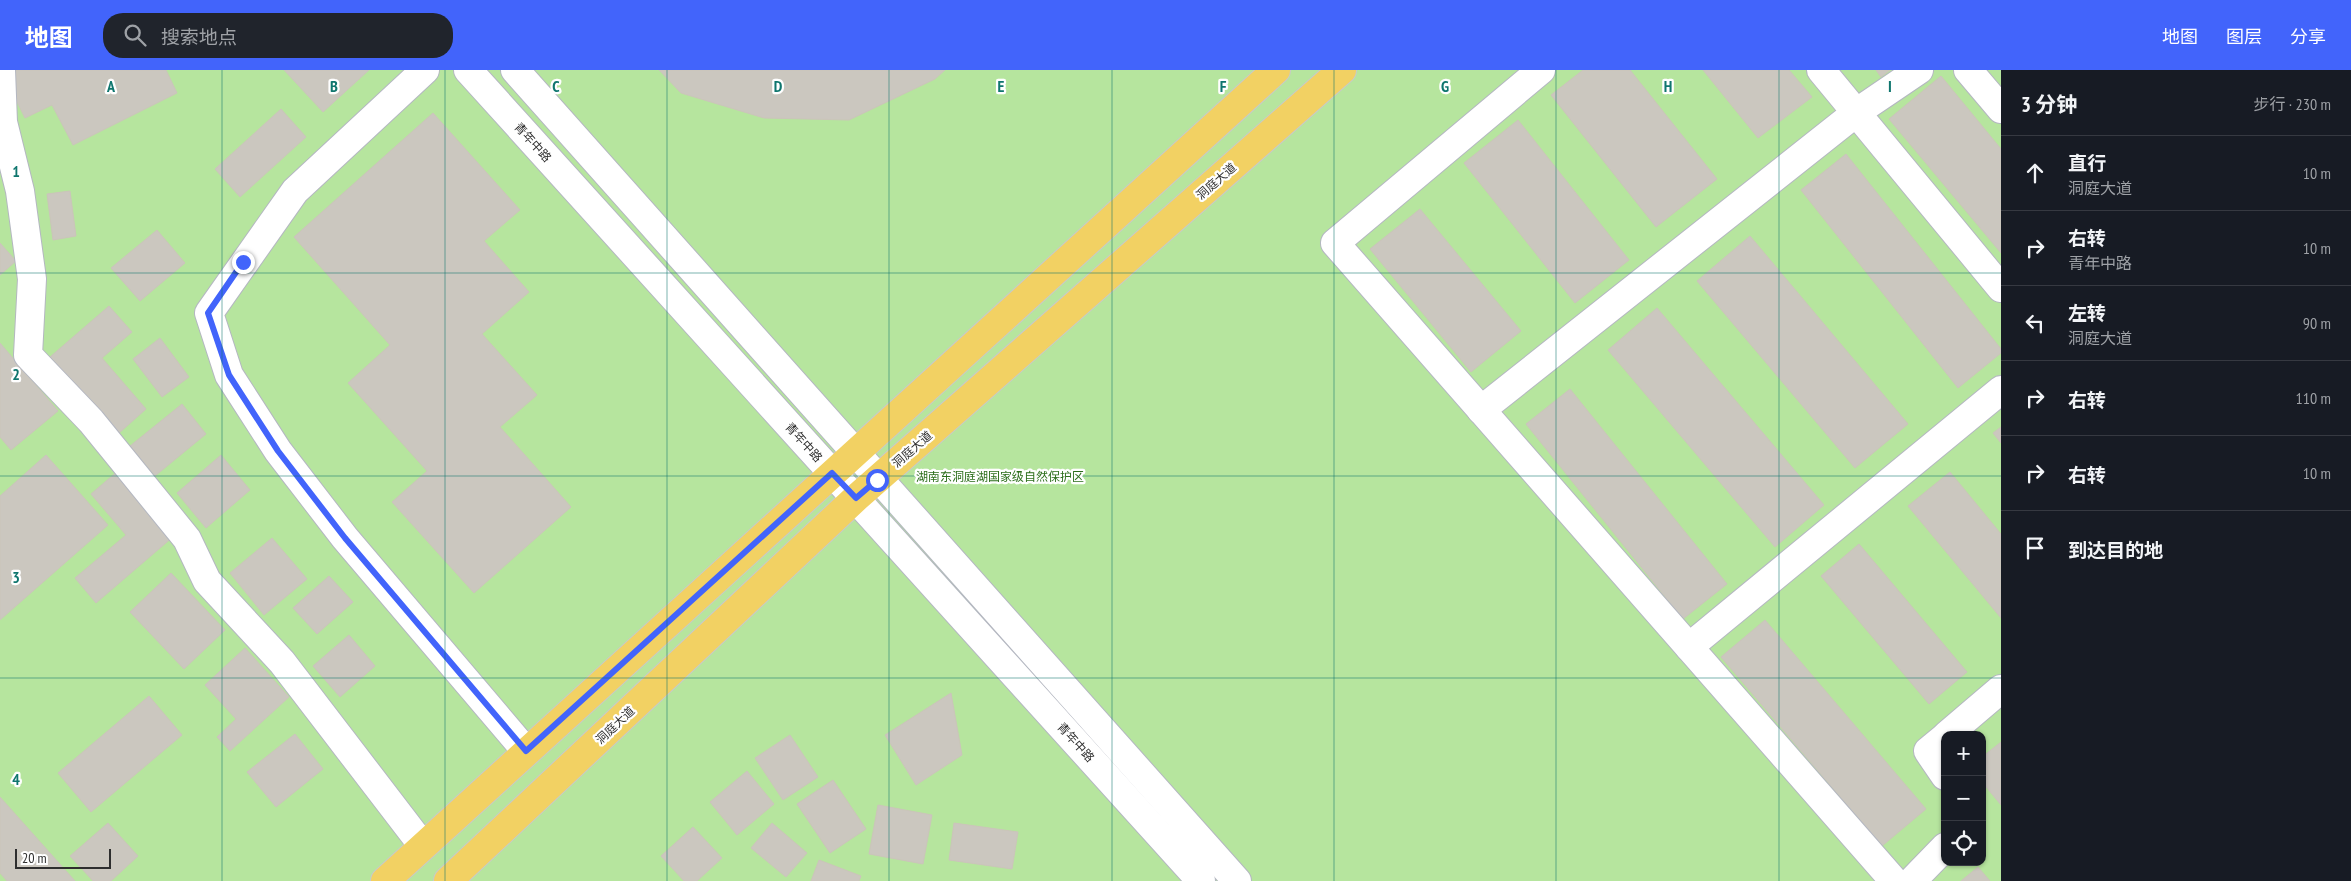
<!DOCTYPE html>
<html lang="zh">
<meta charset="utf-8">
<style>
:root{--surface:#171b24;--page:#20242c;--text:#f1f3f6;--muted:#9ea1a6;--line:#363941;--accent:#4264fb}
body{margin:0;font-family:"PT Sans Narrow","Noto Sans SC",sans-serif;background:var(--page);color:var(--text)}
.controls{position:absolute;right:15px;bottom:15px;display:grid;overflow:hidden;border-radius:10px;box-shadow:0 1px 4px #0004}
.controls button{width:45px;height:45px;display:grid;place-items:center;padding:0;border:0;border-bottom:1px solid var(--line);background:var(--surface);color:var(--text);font:25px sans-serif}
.scale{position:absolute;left:15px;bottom:12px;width:96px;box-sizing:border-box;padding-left:5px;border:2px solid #2e2e2e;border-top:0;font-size:14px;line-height:18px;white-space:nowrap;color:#2e2e2e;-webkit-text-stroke:4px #fff;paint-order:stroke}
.stop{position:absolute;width:15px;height:15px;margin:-11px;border:4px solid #4264fb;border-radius:50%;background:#fff}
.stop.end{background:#4264fb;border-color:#fff;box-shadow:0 1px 5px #0008}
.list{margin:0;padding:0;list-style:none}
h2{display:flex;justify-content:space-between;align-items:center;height:65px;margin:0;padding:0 20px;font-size:21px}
h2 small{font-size:16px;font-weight:400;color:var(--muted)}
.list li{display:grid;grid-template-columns:32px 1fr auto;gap:15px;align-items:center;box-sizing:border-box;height:75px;padding:0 20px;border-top:1px solid var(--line)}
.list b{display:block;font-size:19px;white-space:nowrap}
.list p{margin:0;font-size:16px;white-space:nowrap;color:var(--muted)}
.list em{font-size:16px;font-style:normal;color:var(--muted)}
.icon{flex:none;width:28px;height:28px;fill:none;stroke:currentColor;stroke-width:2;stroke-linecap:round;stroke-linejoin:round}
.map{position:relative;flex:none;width:2001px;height:811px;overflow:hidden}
header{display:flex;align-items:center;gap:30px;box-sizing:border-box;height:70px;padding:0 25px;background:var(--accent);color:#fff}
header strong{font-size:24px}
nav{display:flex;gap:28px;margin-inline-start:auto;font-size:18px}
.search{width:350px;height:45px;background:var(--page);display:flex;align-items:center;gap:12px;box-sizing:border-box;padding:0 18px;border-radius:20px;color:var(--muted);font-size:19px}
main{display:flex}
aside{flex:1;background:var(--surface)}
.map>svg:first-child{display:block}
</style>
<header>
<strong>地图</strong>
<div class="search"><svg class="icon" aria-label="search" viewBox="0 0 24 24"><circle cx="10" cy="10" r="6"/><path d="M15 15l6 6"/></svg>搜索地点</div>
<nav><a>地图</a><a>图层</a><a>分享</a></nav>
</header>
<main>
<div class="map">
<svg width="2001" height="811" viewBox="0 0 2001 811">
<rect width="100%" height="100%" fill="#efe9e1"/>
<!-- green -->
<path fill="#b6e59e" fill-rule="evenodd" d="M 0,0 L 2001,0 L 2001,811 L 0,811 ZM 1945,665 L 1982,665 L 1982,792 L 1945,792 Z"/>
<!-- building -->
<g fill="#cbc7bf" stroke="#cbc5ba">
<path d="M 1,0 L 166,0 L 177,23 L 73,75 L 52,35 L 25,48 Z"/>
<path d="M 284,0 L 369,0 L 323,42 Z"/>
<path d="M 659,0 L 945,0 L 935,9 L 849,50 L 764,48 L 681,23 Z"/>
<path d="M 1583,0 L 1630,0 L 1717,109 L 1656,157 L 1551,25 Z"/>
<path d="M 1703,0 L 1789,0 L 1812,27 L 1758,68 Z"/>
<path d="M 1876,0 L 1890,0 L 1881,7 Z"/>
<path d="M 1941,6 L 2001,79 L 2001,183 L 1889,49 Z"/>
<path d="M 281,39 L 306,67 L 240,127 L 215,99 Z"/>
<path d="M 433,43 L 520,140 L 484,171 L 529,222 L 482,264 L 537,325 L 500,357 L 571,437 L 474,523 L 392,432 L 427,401 L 348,313 L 390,275 L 294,167 Z"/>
<path d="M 1518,50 L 1629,190 L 1575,233 L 1464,93 Z"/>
<path d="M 1846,84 L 2001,279 L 2001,283 L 1958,318 L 1801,120 Z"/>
<path d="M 70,121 L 76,166 L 53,170 L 47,124 Z"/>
<path d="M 1420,139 L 1521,261 L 1471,302 L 1370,179 Z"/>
<path d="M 157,160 L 185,193 L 140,231 L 111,198 Z"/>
<path d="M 1750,166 L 1908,354 L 1855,398 L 1697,211 Z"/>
<path d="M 0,173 L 16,191 L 0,205 Z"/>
<path d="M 109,236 L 132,262 L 102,288 L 146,339 L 118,364 L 50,287 Z"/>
<path d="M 1657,238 L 1824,435 L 1775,477 L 1608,280 Z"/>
<path d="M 160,268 L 189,307 L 162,327 L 133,289 Z"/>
<path d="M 0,273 L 58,341 L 11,380 L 0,367 Z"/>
<path d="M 1570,319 L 1727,514 L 1683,549 L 1526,354 Z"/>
<path d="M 182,334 L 206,364 L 155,406 L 130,376 Z"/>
<path d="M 2001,357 L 2001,373 L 1993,363 Z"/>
<path d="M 46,385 L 108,455 L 0,550 L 0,426 Z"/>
<path d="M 221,385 L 250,420 L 206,458 L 177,423 Z"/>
<path d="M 119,400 L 174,466 L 96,533 L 75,508 L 126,465 L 91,424 Z"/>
<path d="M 1950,402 L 2001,464 L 2001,548 L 1908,436 Z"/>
<path d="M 272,468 L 307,509 L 264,545 L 230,503 Z"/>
<path d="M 1859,474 L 1967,602 L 1929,634 L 1821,506 Z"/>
<path d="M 171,503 L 225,560 L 184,599 L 130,542 Z"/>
<path d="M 329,506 L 353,532 L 317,564 L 293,538 Z"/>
<path d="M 1765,550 L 1926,739 L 1882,776 L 1721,587 Z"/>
<path d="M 349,565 L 375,596 L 340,627 L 313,596 Z"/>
<path d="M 245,578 L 289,627 L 230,681 L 217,667 L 236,649 L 205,615 Z"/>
<path d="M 951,623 L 962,685 L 916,715 L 885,665 Z"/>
<path d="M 149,626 L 182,665 L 91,742 L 58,703 Z"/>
<path d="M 295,664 L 323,699 L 276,737 L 247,702 Z"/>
<path d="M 790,665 L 818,707 L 783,730 L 755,688 Z"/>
<path d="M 2001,672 L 2001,735 L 1982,712 L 1982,687 Z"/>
<path d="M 747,701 L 774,734 L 737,765 L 710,732 Z"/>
<path d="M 833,710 L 866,759 L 830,783 L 797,734 Z"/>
<path d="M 0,727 L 75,811 L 7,811 L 0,803 Z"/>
<path d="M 878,735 L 932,745 L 923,794 L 869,784 Z"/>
<path d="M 108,753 L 138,786 L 111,811 L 93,811 L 70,786 Z"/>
<path d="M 772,753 L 807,783 L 786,807 L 751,778 Z"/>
<path d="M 954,753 L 1018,762 L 1012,799 L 949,790 Z"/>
<path d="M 693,757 L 722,788 L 697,811 L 684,811 L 661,786 Z"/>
<path d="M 819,790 L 861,806 L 859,811 L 811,811 Z"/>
<path d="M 1978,797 L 1990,811 L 1961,811 Z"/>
</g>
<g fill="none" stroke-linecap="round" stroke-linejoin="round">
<!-- minor casing -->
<g stroke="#b4b7c1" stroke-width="30">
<g id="minor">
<path d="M 1,0 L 3,52 L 20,121 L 32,209 L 28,285 L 91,351 L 187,469 L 207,511 L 282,592 L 423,776"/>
<path d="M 425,0 L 295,121 L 209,243 L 229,305 L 278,381 L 345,468 L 526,681"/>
<path d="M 1541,0 L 1335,173 L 1894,811"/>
<path d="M 1821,0 L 2001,218"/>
<path d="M 1968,0 L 2001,39"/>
<path d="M 1481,340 L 1857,42 L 1919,0"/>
<path d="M 1689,577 L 2001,320"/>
<path d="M 1947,665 L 2001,619"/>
<path d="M 1945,667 L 1928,681 L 1945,706"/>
<path d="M 1912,811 L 1945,777"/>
</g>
</g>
<!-- secondary casing -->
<g stroke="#b4b7c1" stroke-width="30">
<g id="secondary">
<path d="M 468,0 L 1201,811"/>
<path d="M 515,0 L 1237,811"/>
</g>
</g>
<!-- primary casing -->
<g stroke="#c9c9c9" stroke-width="30">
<g id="primary">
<path d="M 385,811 L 1276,0"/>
<path d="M 448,811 L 856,428 L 1342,0"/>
</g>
</g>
<!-- minor -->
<use href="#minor" stroke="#fff" stroke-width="28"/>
<!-- secondary -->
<use href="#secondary" stroke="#fff" stroke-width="28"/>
<!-- primary -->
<use href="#primary" stroke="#f2d163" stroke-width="28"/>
</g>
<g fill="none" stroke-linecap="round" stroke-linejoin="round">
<!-- route -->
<path stroke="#4264fb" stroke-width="6" d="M 243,192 L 208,243 L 229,305 L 278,381 L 345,468 L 526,681 L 832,403 L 856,428 L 877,410"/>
</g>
<!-- grid -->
<path fill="none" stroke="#0f766e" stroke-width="1" stroke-opacity="0.55" d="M 222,0 L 222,811M 445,0 L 445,811M 667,0 L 667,811M 889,0 L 889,811M 1112,0 L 1112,811M 1334,0 L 1334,811M 1556,0 L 1556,811M 1779,0 L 1779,811M 0,203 L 2001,203M 0,406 L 2001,406M 0,608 L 2001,608"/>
<g text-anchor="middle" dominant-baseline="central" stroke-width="4.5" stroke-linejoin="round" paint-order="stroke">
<!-- street labels -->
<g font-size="12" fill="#2e2e2e" stroke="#fff">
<text transform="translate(533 72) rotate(48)">青年中路</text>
<text transform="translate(1216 111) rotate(-41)">洞庭大道</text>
<text transform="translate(804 372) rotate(48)">青年中路</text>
<text transform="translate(912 379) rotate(-41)">洞庭大道</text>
<text transform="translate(615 655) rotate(-43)">洞庭大道</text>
<text transform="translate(1076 672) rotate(48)">青年中路</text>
</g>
<!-- park labels -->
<g font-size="12" fill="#2c6e1b" stroke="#fff">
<text x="1000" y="406">湖南东洞庭湖国家级自然保护区</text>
</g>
</g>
<g font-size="16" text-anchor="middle" font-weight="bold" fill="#0f766e" stroke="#fff" stroke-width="4.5" stroke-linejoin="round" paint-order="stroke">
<text x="111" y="22">A</text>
<text x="334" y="22">B</text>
<text x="556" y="22">C</text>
<text x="778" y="22">D</text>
<text x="1001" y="22">E</text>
<text x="1223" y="22">F</text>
<text x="1445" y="22">G</text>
<text x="1668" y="22">H</text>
<text x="1890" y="22">I</text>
<text x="16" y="107">1</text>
<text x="16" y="310">2</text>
<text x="16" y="513">3</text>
<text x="16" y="715">4</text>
</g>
</svg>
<div class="controls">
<button>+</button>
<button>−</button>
<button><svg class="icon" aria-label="locate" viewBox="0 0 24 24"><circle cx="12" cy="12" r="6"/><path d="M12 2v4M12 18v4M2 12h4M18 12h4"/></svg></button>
</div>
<div class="scale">20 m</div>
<div class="stop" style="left:877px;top:410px"></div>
<div class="stop end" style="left:243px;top:192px"></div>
</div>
<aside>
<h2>3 分钟<small>步行 · 230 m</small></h2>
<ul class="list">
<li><svg class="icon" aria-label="ahead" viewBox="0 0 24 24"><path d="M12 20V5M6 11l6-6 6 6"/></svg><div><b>直行</b><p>洞庭大道</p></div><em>10 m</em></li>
<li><svg class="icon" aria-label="right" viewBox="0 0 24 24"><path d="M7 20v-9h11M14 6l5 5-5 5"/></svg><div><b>右转</b><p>青年中路</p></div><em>10 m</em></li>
<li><svg class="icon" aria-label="left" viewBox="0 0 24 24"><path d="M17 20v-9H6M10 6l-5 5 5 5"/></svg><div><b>左转</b><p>洞庭大道</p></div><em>90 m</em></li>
<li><svg class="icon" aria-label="right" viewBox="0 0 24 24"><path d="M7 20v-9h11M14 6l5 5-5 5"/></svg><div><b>右转</b></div><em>110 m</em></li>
<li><svg class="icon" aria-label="right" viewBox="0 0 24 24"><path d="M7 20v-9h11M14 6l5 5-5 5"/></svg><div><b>右转</b></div><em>10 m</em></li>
<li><svg class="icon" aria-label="arrive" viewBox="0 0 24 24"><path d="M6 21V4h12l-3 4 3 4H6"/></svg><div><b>到达目的地</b></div></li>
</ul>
</aside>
</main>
